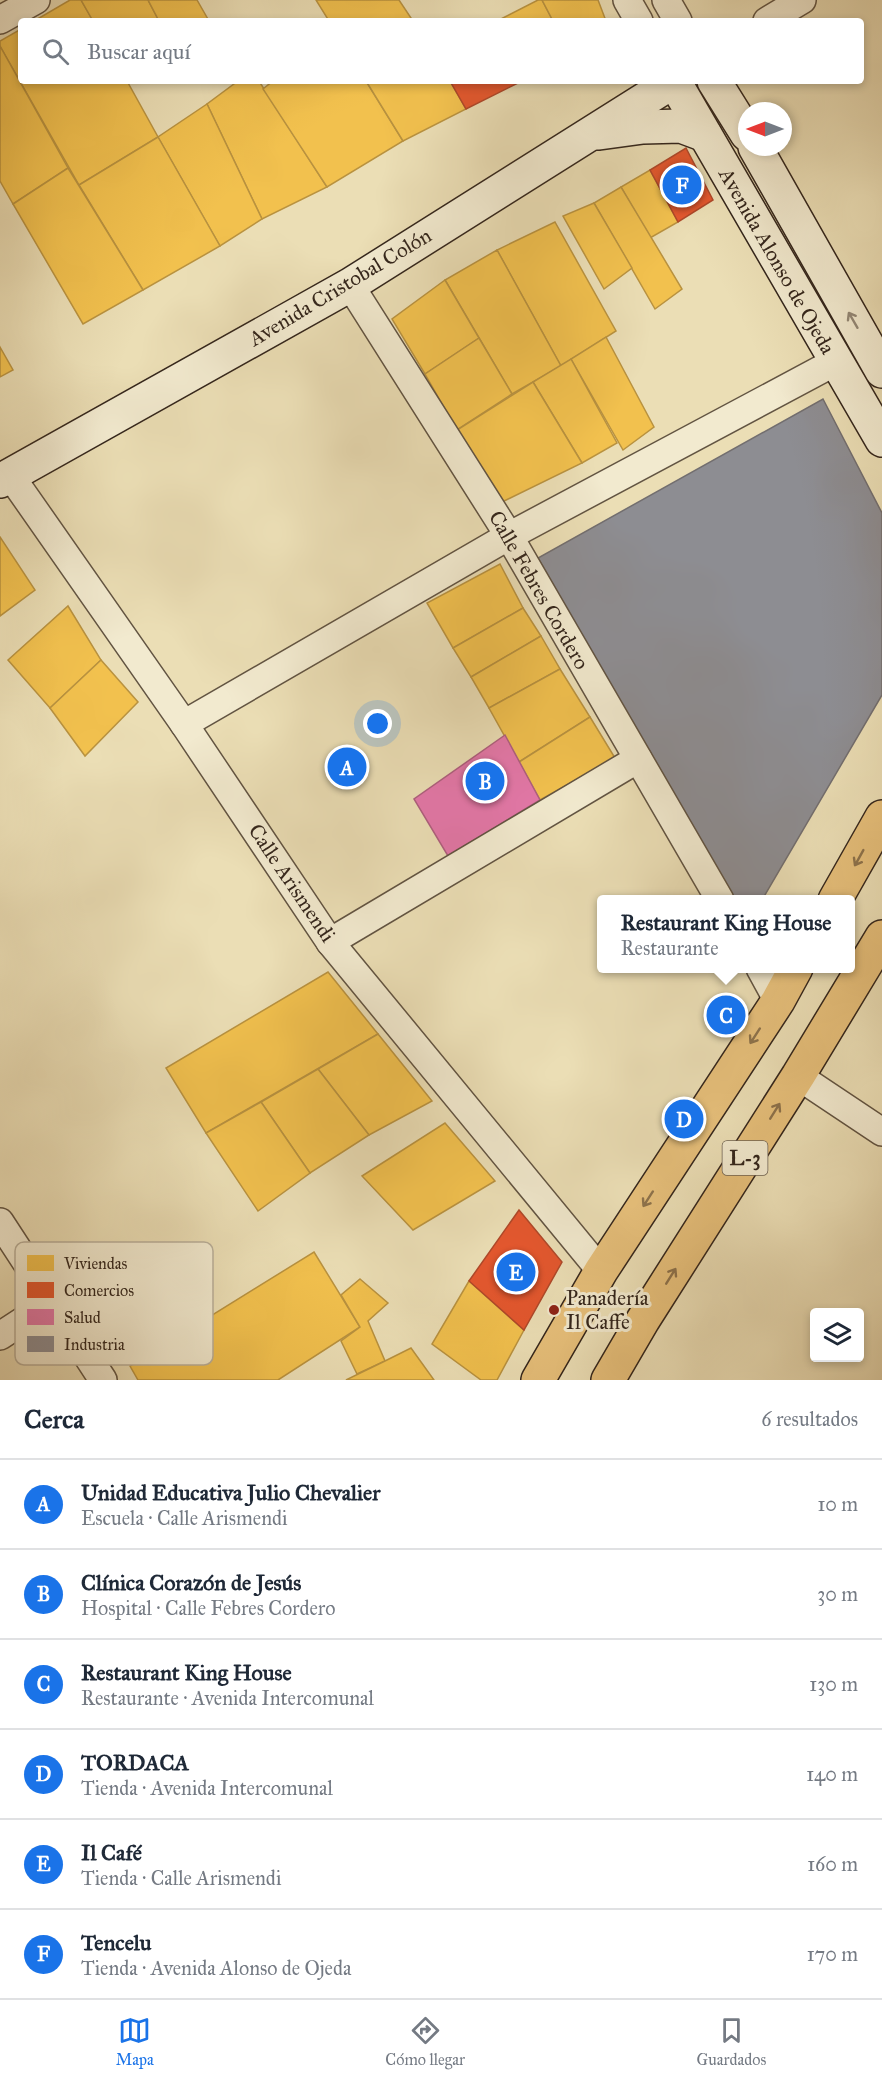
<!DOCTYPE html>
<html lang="es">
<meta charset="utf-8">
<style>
:root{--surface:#fff;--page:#f6f6f7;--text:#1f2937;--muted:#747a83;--line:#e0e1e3;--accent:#1a73e8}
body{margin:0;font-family:"IM FELL Great Primer",serif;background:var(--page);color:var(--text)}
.controls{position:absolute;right:18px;bottom:18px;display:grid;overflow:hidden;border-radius:6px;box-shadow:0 3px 9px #0003}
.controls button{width:54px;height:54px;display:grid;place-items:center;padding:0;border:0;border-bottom:2px solid var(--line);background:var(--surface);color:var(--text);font:30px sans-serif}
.compass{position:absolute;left:738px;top:102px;width:54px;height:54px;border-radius:50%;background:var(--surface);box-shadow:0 3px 9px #0003;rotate:270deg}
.you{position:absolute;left:378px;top:724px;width:21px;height:21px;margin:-15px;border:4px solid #fff;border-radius:50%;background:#1a73e8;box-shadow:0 0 0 9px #1a73e833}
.badge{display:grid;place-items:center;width:39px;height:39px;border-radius:50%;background:var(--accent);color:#fff;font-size:20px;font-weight:700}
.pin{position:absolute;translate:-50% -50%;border:3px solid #fff;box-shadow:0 2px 6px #0006}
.popup{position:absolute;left:597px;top:895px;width:258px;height:78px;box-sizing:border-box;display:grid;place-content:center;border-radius:6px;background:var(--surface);filter:drop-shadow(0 2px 4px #0005);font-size:20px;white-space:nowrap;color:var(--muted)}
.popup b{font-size:22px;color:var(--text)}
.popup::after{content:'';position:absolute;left:50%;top:100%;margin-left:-12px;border:12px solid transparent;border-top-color:var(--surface)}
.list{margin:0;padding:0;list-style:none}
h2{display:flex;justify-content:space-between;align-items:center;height:78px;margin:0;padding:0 24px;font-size:26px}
h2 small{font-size:20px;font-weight:400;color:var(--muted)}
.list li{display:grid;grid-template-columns:39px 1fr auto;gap:18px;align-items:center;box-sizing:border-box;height:90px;padding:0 24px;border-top:2px solid var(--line)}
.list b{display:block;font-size:22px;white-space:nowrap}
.list p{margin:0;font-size:20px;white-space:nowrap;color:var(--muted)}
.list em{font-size:20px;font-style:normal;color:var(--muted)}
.icon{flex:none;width:33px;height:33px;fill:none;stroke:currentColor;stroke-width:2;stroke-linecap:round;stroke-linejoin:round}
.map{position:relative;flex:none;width:882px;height:1380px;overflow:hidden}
.search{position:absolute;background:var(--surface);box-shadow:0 3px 9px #0003;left:18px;right:18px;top:18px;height:66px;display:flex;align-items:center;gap:15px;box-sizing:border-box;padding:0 21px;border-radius:6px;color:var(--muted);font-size:22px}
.sheet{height:618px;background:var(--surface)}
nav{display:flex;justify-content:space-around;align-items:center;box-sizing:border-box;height:84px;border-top:2px solid var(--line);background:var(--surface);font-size:16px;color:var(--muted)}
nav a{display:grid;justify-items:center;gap:3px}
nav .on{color:var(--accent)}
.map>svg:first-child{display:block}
</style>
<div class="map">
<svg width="882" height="1380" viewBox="0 0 882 1380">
<rect width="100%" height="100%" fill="#ebdeb5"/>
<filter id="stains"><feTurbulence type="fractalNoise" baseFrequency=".00333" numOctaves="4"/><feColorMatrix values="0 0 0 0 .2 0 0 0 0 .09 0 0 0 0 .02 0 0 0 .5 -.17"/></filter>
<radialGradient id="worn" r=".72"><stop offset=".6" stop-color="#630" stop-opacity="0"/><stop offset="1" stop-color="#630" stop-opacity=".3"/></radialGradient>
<!-- homes -->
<g fill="#f2c14e" stroke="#b9923f" stroke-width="1.5">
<path d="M 70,0 L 81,0 L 93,21 L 34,21 Z"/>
<path d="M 81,0 L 148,0 L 159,21 L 93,21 Z"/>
<path d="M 148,0 L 197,0 L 209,21 L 159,21 Z"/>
<path d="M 316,0 L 399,0 L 413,21 L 329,21 Z"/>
<path d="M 538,0 L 542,0 L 553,21 L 497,21 Z"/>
<path d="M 542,0 L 598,0 L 606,21 L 553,21 Z"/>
<path d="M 21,29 L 21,81 L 127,81 L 158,137 L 79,185 L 0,46 L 0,41 Z"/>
<path d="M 0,46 L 68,168 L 13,204 L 0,181 Z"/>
<path d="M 238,81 L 259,81 L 327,187 L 262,219 L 207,104 Z"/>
<path d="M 273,81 L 366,81 L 403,141 L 327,187 L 263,89 Z"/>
<path d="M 366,81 L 450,81 L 466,109 L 403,141 Z"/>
<path d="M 207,104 L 262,219 L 220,246 L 158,137 Z"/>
<path d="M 158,137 L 220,246 L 143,290 L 79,185 Z"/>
<path d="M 68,168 L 143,290 L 83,324 L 13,204 Z"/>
<path d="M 650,170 L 678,222 L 650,238 L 621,187 Z"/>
<path d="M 621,187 L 682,289 L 655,309 L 594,203 Z"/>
<path d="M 594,203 L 632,268 L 604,289 L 563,216 Z"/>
<path d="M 555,222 L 616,331 L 561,366 L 497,250 Z"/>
<path d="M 497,250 L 561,366 L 512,394 L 445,280 Z"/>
<path d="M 445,280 L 479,338 L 425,374 L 392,319 Z"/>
<path d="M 606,337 L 654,427 L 623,450 L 571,359 Z"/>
<path d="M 479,338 L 512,394 L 457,430 L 425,374 Z"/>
<path d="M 0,347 L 13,370 L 0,377 Z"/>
<path d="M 571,359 L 617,443 L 582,463 L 533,382 Z"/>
<path d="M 533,382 L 582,463 L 500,503 L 457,430 Z"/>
<path d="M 0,537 L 35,590 L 0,616 Z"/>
<path d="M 500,564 L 523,608 L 453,648 L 427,603 Z"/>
<path d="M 68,606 L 101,660 L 50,708 L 8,660 Z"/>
<path d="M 523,608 L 541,636 L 471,677 L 453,648 Z"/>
<path d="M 541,636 L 560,669 L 489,708 L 471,677 Z"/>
<path d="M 101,660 L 138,702 L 85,756 L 50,708 Z"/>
<path d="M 560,669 L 590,717 L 519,762 L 489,708 Z"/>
<path d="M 590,717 L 615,758 L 540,800 L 519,762 Z"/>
<path d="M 328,972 L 378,1034 L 206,1133 L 166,1068 Z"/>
<path d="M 378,1034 L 432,1101 L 369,1135 L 318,1069 Z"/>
<path d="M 318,1069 L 369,1135 L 310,1173 L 261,1102 Z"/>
<path d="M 261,1102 L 310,1173 L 258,1211 L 206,1133 Z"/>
<path d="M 445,1123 L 495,1181 L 413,1230 L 362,1176 Z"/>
<path d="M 314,1252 L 360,1327 L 278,1380 L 138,1380 L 130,1366 Z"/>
<path d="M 360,1279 L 388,1303 L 368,1321 L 385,1361 L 357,1374 L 341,1341 L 360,1327 L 341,1295 Z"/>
<path d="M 469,1281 L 524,1330 L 497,1380 L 481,1380 L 432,1344 Z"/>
<path d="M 411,1348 L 434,1380 L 346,1380 L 385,1361 Z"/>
</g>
<!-- shops -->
<g fill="#e4572e" stroke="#af4829" stroke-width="1.5">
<path d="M 450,81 L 522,81 L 466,109 Z"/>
<path d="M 686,148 L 713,200 L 678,222 L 650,170 Z"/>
<path d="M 519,1210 L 562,1262 L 524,1330 L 469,1281 Z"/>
</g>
<!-- health -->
<path fill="#e377a8" stroke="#ae5f7e" stroke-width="1.5" d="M 505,735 L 540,800 L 448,856 L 414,799 Z"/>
<!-- industry -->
<path fill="#8d8d92" stroke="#726e6f" stroke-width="1.5" d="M 823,399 L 882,513 L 882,695 L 762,900 L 732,900 L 538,558 Z"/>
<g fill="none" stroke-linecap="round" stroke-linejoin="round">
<!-- street casing -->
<g stroke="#625442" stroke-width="30">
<g id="street">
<path d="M 627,0 L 639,21"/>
<path d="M 666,0 L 678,21"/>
<path d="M 0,20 L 36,0"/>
<path d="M 767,21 L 802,0"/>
<path d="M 350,285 L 509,536 L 720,900"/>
<path d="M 10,475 L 184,724 L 330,942 L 601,1271"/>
<path d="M 184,724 L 509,536 L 835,362"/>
<path d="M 330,942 L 638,759"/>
<path d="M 760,968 L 778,1001"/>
<path d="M 798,1076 L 882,1132"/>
<path d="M 0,1222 L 103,1380"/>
<path d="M 0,1336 L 52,1302"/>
</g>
</g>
<!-- secondary casing -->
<g stroke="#34261c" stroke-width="36">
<g id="secondary">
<path d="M 674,81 L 882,440"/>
<path d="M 714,81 L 747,134"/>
<path d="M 599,133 L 643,127 L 681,126 L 705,135"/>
<path d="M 755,147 L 882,371"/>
<path d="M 0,481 L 350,285 L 674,81"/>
</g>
</g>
<!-- primary casing -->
<g stroke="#34261c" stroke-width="36">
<g id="primary">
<path d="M 835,900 L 882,817"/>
<path d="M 538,1380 L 601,1271 L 778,1001 L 796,968"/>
<path d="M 608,1380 L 643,1320 L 798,1076 L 882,937"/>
</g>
</g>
<!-- street -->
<use href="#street" stroke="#f2eacf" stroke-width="27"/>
<!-- secondary -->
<use href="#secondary" stroke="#f2eacf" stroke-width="33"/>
<!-- primary -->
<use href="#primary" stroke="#e6bf7a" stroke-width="33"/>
</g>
<!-- one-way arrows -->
<defs><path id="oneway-shaft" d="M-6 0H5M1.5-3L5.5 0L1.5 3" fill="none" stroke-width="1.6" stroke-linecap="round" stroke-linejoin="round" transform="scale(1.5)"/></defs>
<use stroke="#938876" href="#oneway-shaft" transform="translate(853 320) rotate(-120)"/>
<g stroke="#8d724b">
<use href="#oneway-shaft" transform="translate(859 858) rotate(119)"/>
<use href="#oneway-shaft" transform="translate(755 1036) rotate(123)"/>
<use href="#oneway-shaft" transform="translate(775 1111) rotate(-58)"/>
<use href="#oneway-shaft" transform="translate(648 1199) rotate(123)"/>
<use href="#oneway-shaft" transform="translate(671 1276) rotate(-58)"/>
</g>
<!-- markers -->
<circle fill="#8f2418" stroke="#f2eacf" stroke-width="2" cx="554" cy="1310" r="6"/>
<g text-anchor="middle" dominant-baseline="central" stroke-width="6" stroke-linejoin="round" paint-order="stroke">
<!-- shield labels -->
<rect fill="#f2eacf" stroke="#6d6152" stroke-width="1.5" x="722.5" y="1141" width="45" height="34" rx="4.5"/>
<g font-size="20" font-weight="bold" fill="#34261c">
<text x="745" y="1158">L-3</text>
</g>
<!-- street labels -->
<g font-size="21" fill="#34261c" stroke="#f2eacf">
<text transform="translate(777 261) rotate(60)">Avenida Alonso de Ojeda</text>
<text transform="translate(340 287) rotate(-31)">Avenida Cristobal Colón</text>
<text transform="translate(539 590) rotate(60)">Calle Febres Cordero</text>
<text transform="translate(292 883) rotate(56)">Calle Arismendi</text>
</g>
<!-- poi labels -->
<g font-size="21" fill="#34261c" stroke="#f2eacf" text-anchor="start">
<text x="566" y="1298">Panadería<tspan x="566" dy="24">Il Caffe</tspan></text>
</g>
</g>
<!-- legend -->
<rect x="15" y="1242" width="198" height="123" rx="9" fill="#f2eacf" stroke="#b9af99" stroke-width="1.5"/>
<rect x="27" y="1255" width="27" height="16" fill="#f2c14e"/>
<rect x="27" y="1282" width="27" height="16" fill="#e4572e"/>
<rect x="27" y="1309" width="27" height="16" fill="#e377a8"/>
<rect x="27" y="1336" width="27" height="16" fill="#8d8d92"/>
<g font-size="16" fill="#34261c">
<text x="64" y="1269">Viviendas</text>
<text x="64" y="1296">Comercios</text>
<text x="64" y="1323">Salud</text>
<text x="64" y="1350">Industria</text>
</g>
<rect width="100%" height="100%" filter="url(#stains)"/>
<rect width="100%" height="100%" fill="url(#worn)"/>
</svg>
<div class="controls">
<button><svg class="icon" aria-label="layers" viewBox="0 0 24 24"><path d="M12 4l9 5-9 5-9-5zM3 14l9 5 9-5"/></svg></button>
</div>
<svg class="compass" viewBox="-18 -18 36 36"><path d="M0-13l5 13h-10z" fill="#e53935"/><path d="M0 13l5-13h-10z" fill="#747a83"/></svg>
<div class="you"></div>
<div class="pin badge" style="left:347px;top:767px">A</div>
<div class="pin badge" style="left:485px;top:781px">B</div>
<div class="pin badge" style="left:726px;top:1015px">C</div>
<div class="popup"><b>Restaurant King House</b>Restaurante</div>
<div class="pin badge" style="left:684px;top:1119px">D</div>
<div class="pin badge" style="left:516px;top:1272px">E</div>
<div class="pin badge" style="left:682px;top:185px">F</div>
<div class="search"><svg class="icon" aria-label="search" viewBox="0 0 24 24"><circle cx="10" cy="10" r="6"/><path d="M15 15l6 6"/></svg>Buscar aquí</div>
</div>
<section class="sheet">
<h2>Cerca<small>6 resultados</small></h2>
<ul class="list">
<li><span class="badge">A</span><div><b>Unidad Educativa Julio Chevalier</b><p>Escuela · Calle Arismendi</p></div><em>10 m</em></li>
<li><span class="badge">B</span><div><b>Clínica Corazón de Jesús</b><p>Hospital · Calle Febres Cordero</p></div><em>30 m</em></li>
<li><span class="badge">C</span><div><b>Restaurant King House</b><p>Restaurante · Avenida Intercomunal</p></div><em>130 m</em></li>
<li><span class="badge">D</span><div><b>TORDACA</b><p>Tienda · Avenida Intercomunal</p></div><em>140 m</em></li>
<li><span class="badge">E</span><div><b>Il Café</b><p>Tienda · Calle Arismendi</p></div><em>160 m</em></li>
<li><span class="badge">F</span><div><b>Tencelu</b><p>Tienda · Avenida Alonso de Ojeda</p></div><em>170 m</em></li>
</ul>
</section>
<nav>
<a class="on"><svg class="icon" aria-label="map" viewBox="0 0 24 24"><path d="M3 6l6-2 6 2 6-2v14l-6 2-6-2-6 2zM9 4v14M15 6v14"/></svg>Mapa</a>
<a><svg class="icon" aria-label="directions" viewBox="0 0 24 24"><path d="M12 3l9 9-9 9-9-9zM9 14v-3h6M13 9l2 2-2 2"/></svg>Cómo llegar</a>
<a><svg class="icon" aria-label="saved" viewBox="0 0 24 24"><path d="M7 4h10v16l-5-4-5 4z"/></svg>Guardados</a>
</nav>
